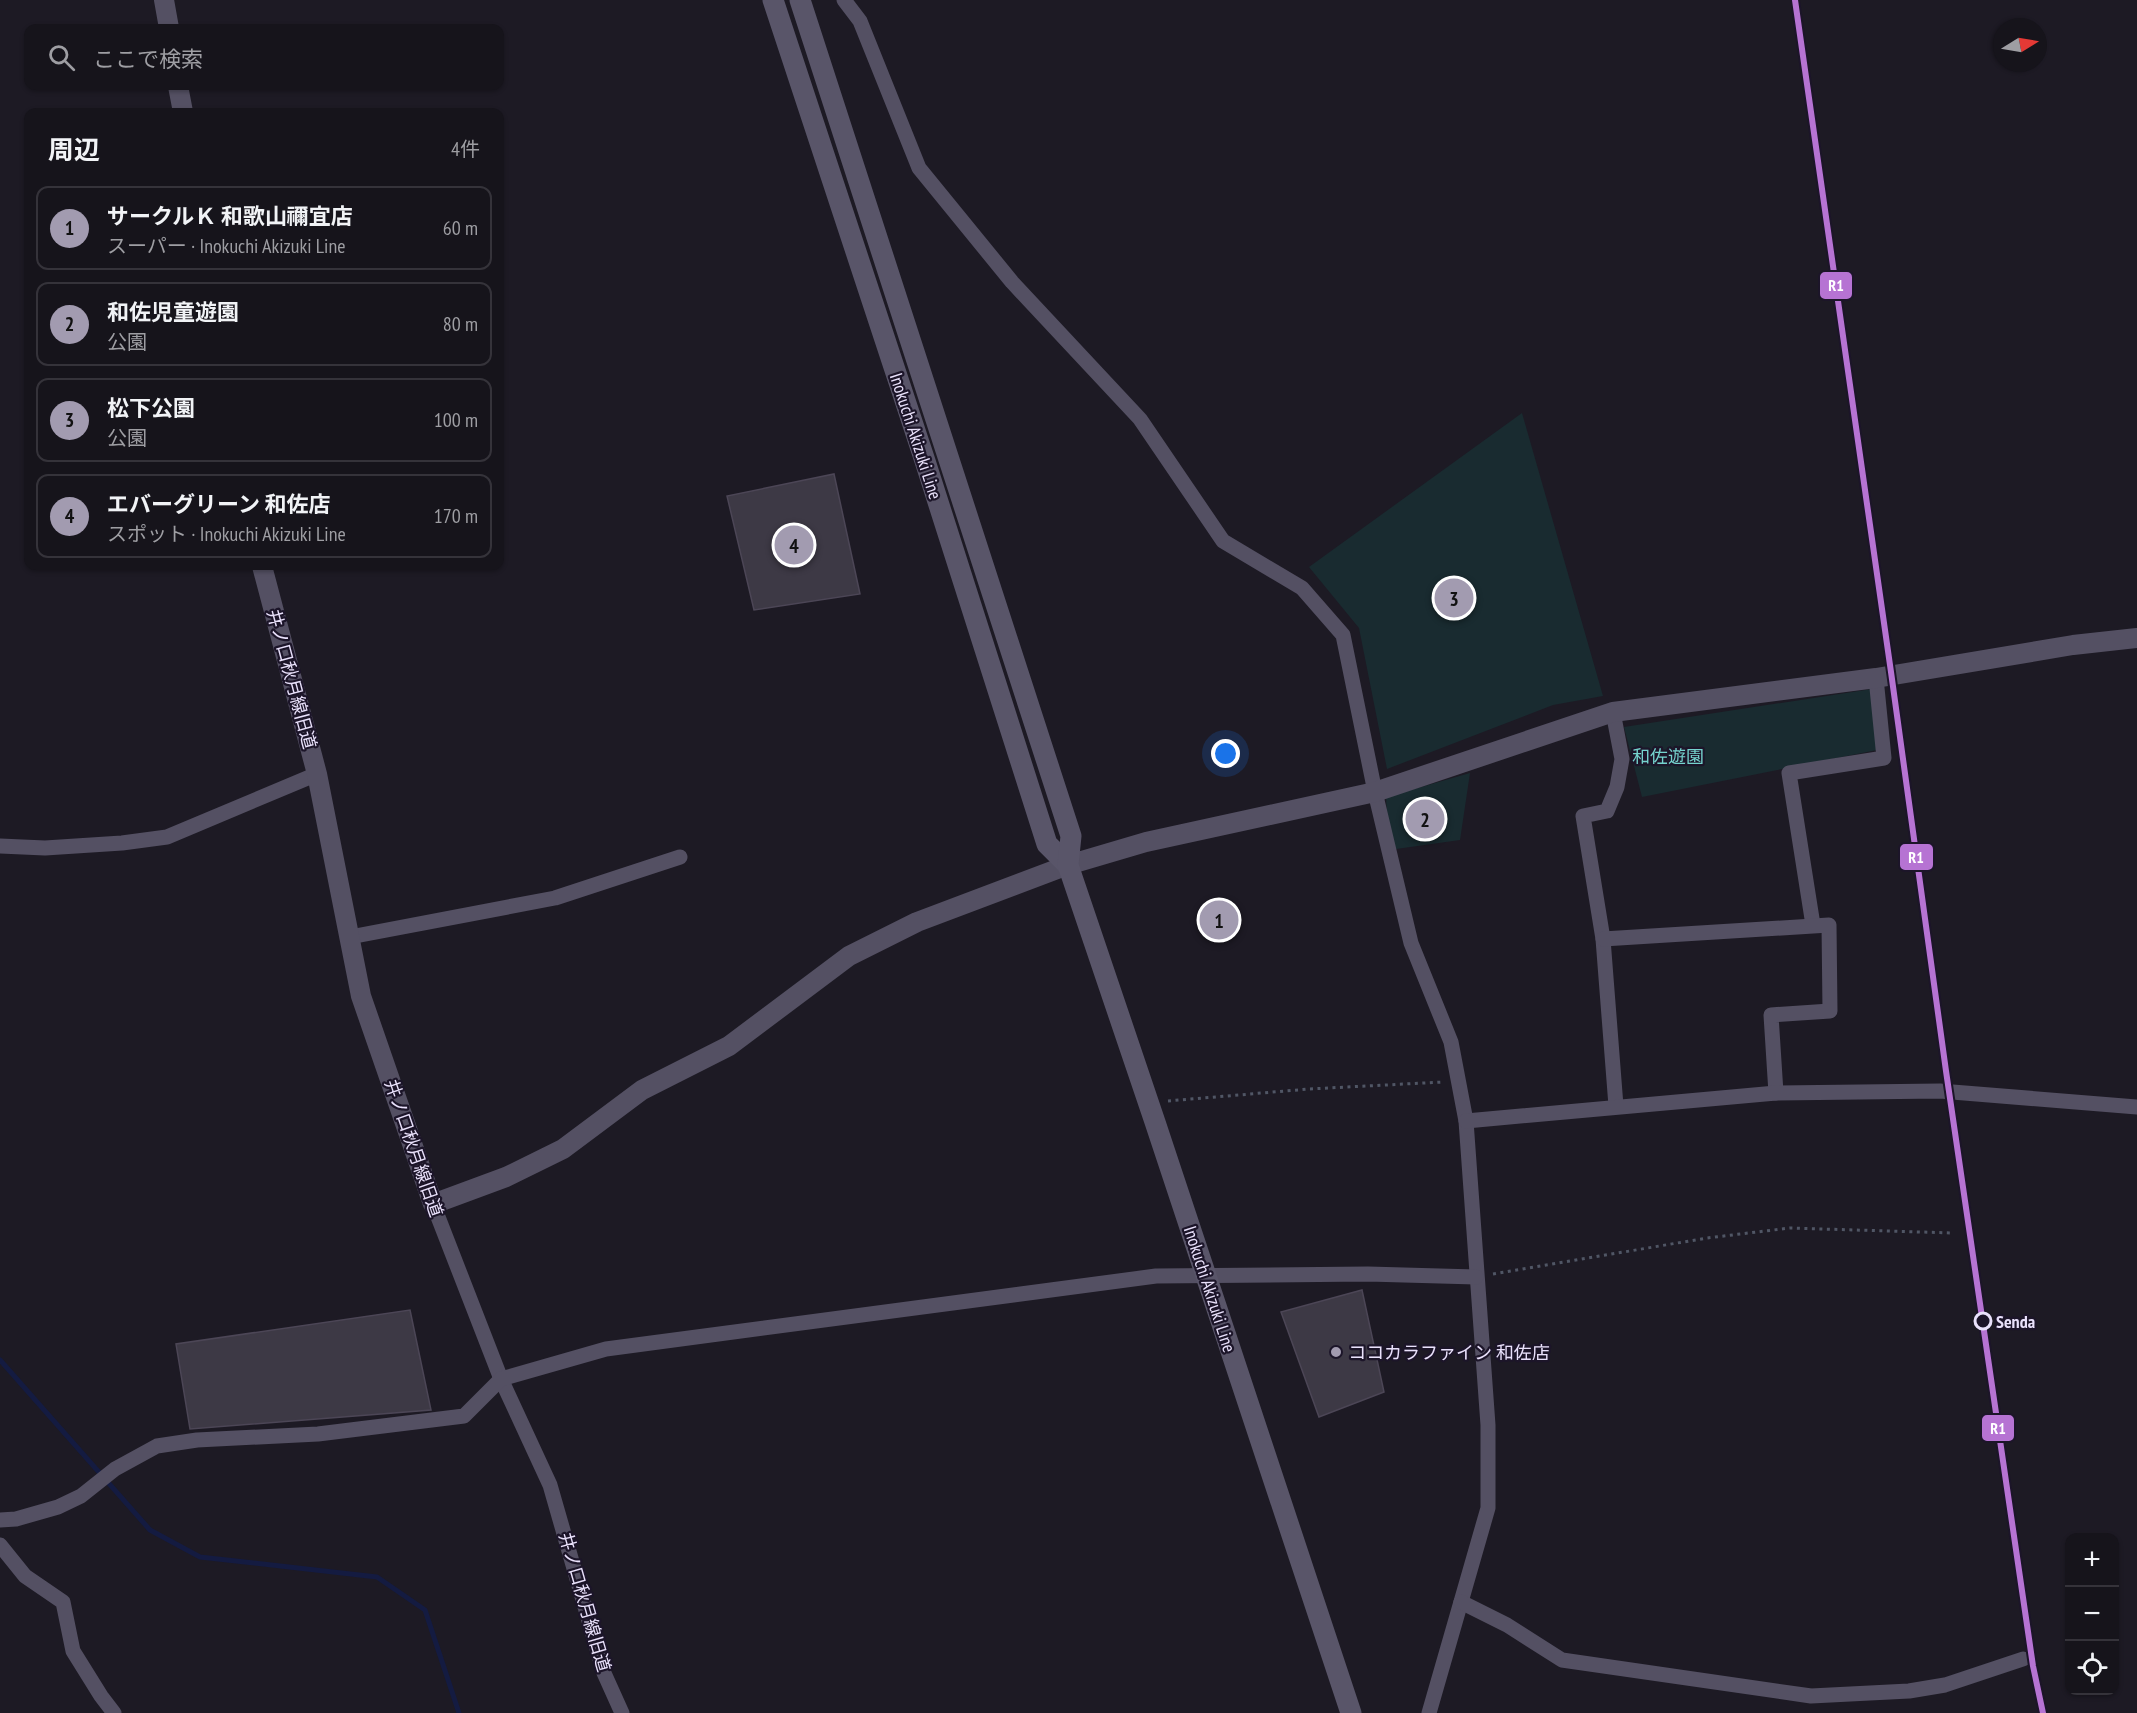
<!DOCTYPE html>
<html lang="ja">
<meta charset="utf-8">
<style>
:root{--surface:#16141b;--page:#1f1d24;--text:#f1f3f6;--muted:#9e9ea3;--line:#35333a;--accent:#a29bb0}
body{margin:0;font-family:"PT Sans Narrow","Noto Sans JP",sans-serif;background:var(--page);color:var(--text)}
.controls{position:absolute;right:18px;bottom:18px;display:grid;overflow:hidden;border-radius:12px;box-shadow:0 2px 4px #0004}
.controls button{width:54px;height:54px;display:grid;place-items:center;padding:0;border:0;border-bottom:2px solid var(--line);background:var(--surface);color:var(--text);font:30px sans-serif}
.compass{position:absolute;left:1993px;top:18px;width:54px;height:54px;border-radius:50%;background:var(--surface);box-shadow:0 2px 4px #0004;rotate:79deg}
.you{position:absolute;left:1226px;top:754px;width:21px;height:21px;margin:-15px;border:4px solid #fff;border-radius:50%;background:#1a73e8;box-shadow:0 0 0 9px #1a73e833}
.badge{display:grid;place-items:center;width:39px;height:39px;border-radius:50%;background:var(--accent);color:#111;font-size:20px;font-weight:700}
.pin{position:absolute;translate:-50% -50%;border:3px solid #fff;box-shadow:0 2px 6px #0006}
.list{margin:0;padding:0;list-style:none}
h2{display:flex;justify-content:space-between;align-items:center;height:78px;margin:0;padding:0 24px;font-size:26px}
h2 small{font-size:20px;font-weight:400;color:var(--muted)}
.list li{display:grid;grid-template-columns:39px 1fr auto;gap:18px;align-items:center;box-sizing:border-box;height:84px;margin:0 12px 12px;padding:0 12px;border:2px solid var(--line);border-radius:12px}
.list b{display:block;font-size:22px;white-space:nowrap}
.list p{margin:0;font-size:20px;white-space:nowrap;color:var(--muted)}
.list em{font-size:20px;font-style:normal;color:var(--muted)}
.icon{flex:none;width:33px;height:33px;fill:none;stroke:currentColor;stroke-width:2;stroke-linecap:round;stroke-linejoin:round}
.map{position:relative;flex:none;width:2137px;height:1713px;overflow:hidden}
.search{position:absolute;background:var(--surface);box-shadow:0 2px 4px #0004;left:24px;top:24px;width:480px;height:66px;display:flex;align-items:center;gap:15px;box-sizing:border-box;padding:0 21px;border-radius:12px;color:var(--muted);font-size:22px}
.panel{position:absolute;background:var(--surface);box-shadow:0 2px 4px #0004;left:24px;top:108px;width:480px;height:462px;border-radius:12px}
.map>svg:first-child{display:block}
</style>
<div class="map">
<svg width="2137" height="1713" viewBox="0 0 2137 1713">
<rect width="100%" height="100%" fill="#1d1a24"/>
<!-- green -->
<g fill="#192b30">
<path d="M 1522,413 L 1603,696 L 1553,705 L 1387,769 L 1359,628 L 1309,567 Z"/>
<path d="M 1872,689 L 1877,750 L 1642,797 L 1624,727 Z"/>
<path d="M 1470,773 L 1460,840 L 1389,850 L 1386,797 Z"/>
</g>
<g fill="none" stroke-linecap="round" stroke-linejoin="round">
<!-- stream -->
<path stroke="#141b41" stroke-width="5" d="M 0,1360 L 150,1530 L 200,1557 L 377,1577 L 425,1610 L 459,1713"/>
</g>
<!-- building -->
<g fill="#3d3945" stroke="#4c4656" stroke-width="1.5">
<path d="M 834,474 L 860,594 L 754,610 L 727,496 Z"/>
<path d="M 1362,1290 L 1384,1392 L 1319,1417 L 1281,1312 Z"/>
<path d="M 410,1310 L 431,1410 L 190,1429 L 176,1344 Z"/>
</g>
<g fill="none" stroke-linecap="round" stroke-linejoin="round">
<!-- path -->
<g stroke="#505665" stroke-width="3" stroke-dasharray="3 4.5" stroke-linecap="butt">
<path d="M 1168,1101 L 1309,1089 L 1443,1082"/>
<path d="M 1493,1274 L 1707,1238 L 1790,1228 L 1953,1233"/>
</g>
<!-- minor -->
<g stroke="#545063" stroke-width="15">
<path d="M 844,0 L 860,21 L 919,168 L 1012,282 L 1140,419 L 1223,541 L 1302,588 L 1343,635 L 1375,792 L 1411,943 L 1451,1042 L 1466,1121 L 1488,1425 L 1488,1508 L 1429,1713"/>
<path d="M 1613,712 L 1622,759 L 1617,787 L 1607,811 L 1583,816 L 1603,939 L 1616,1106"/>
<path d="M 0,846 L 45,848 L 122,843 L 167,837 L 317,774"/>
<path d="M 1813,925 L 1789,773 L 1884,758 L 1876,678"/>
<path d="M 350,937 L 555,898 L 680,857"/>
<path d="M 1603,939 L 1829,925 L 1830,1011 L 1771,1015 L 1776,1093"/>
<path d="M 1466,1121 L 1776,1093 L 1940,1091 L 2137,1107"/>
<path d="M 433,1204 L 501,1379 L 550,1485 L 604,1673 L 622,1713"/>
<path d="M 0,1520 L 16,1519 L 58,1507 L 81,1496 L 115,1469 L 157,1446 L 197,1440 L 318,1434 L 464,1416 L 501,1379 L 606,1349 L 1156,1276 L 1368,1274 L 1476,1277"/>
<path d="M 0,1545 L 25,1576 L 63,1602 L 73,1651 L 101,1696 L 114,1713"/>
<path d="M 1461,1602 L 1507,1625 L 1562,1660 L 1811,1696 L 1909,1691 L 1945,1685 L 2023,1659"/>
</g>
<!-- tertiary -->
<g stroke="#545063" stroke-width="20">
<path d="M 164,0 L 169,28"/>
<path d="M 178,86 L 183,112"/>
<path d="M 262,566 L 317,774 L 361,996 L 433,1204 L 506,1177 L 563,1149 L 642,1090 L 729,1046 L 849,956 L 917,922 L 1068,865 L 1146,842 L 1375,792 L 1613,712 L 1876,678 L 2073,645 L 2137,638"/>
</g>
<!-- secondary -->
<g stroke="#595569" stroke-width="21">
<path d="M 773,0 L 925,461 L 1047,844 L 1068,865"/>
<path d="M 800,0 L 1071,836 L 1068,865 L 1155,1122 L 1351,1713"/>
</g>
<!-- rail-1 casing -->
<g stroke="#1c1529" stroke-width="10">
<path id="rail-1" d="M 1795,0 L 1891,672 L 1946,1071 L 2033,1666 L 2043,1713"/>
</g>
<!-- rail-1 -->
<use href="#rail-1" stroke="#b673d3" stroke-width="6"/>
</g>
<!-- markers -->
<circle fill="#1c1529" stroke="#e9e1fb" stroke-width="3" cx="1983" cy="1321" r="8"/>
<circle fill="#a29bb0" stroke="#1c1529" stroke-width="2" cx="1336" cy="1352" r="6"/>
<g text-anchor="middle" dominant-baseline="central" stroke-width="4.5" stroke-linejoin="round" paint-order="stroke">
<!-- street labels -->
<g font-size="18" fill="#e9e1fb" stroke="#1c1529">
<text transform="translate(916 436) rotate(72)">Inokuchi Akizuki Line</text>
<text transform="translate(292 679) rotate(75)">井ノ口秋月線旧道</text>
<text transform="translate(414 1148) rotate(71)">井ノ口秋月線旧道</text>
<text transform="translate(1210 1289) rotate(72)">Inokuchi Akizuki Line</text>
<text transform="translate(585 1602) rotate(74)">井ノ口秋月線旧道</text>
</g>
<!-- park labels -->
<g font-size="18" fill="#75d3ce" stroke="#1c1529">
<text x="1668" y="756">和佐遊園</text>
</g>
<!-- stop labels -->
<g font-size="18" font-weight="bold" fill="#e9e1fb" stroke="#1c1529" text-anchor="start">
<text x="1996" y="1321">Senda</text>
</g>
<!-- poi labels -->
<g font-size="18" fill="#e9e1fb" stroke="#1c1529" text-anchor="start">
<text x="1348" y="1352">ココカラファイン 和佐店</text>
</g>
</g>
<g stroke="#1c1529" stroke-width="2">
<rect x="1819" y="271" width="34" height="29" rx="6" fill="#b673d3"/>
<rect x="1899" y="843" width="35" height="28" rx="6" fill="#b673d3"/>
<rect x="1981" y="1414" width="34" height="28" rx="6" fill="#b673d3"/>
</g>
<g font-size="16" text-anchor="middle" font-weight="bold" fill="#fff">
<text x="1836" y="291">R1</text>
<text x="1916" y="863">R1</text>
<text x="1998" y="1434">R1</text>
</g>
</svg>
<div class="controls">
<button>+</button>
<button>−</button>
<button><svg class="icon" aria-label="locate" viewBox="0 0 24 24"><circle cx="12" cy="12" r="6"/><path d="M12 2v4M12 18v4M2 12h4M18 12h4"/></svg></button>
</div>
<svg class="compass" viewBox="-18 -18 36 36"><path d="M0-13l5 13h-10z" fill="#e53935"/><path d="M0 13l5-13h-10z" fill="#9e9ea3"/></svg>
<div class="you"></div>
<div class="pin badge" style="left:1219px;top:920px">1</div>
<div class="pin badge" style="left:1425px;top:819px">2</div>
<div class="pin badge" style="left:1454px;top:598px">3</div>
<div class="pin badge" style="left:794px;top:545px">4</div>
<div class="search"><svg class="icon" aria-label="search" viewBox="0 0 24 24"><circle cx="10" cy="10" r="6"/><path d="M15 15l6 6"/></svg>ここで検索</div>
<section class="panel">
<h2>周辺<small>4件</small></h2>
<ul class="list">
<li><span class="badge">1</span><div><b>サークルＫ 和歌山禰宜店</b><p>スーパー · Inokuchi Akizuki Line</p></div><em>60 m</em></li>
<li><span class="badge">2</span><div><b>和佐児童遊園</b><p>公園</p></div><em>80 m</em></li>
<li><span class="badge">3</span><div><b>松下公園</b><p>公園</p></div><em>100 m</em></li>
<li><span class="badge">4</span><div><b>エバーグリーン 和佐店</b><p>スポット · Inokuchi Akizuki Line</p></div><em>170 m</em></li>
</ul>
</section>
</div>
